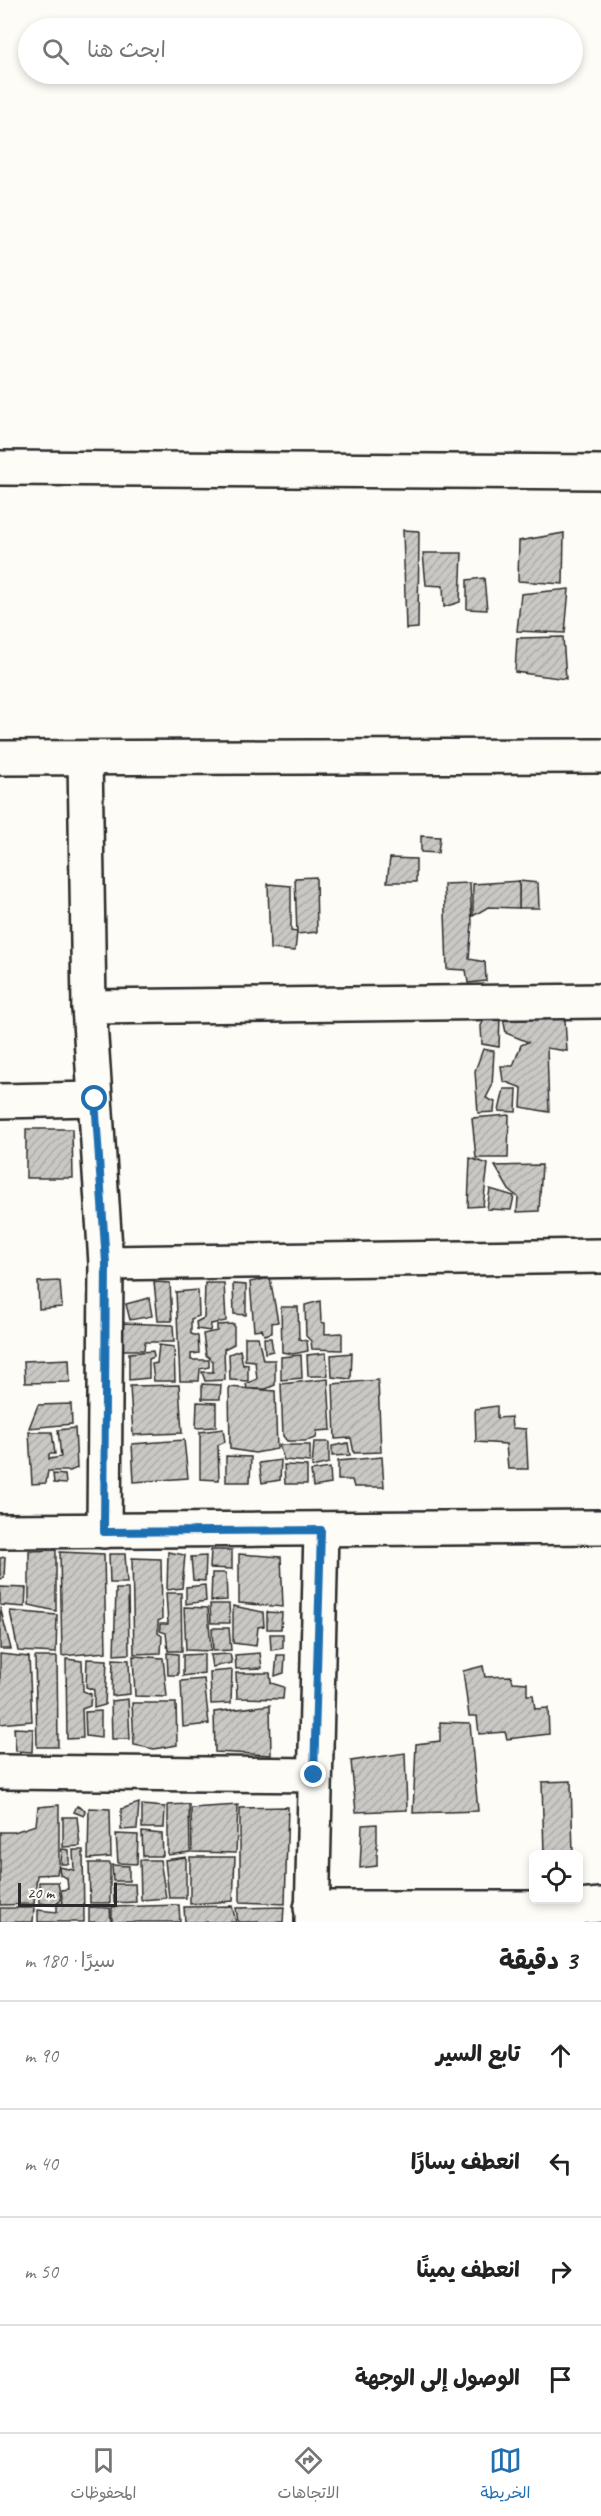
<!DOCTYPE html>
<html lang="ar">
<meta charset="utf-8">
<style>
:root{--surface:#fff;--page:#f2f2f2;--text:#222;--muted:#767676;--line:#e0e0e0;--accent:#1f6fb2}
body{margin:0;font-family:Caveat,"Playpen Sans Arabic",sans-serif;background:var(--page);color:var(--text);direction:rtl}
.controls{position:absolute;right:18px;bottom:18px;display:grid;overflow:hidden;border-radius:9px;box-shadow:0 3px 9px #0003}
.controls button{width:54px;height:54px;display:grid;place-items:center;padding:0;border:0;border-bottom:2px solid var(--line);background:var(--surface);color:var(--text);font:30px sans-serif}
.scale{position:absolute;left:18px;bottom:15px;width:99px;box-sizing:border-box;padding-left:6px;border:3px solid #2b2b2b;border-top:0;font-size:16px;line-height:21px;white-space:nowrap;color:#2b2b2b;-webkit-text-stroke:4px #fdfcf7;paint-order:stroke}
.stop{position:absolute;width:18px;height:18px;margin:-14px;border:4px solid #1f6fb2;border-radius:50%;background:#fff}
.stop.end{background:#1f6fb2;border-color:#fff;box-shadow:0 2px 6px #0008}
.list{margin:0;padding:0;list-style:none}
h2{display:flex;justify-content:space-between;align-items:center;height:78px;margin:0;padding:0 24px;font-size:26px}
h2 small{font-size:20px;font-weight:400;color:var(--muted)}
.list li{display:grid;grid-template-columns:39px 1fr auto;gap:18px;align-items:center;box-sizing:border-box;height:108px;padding:0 24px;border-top:2px solid var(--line)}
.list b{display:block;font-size:22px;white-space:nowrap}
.list em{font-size:20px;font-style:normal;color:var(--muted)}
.icon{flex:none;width:33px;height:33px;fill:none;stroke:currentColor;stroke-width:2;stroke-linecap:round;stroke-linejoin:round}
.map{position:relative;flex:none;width:601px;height:1922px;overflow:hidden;direction:ltr}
.search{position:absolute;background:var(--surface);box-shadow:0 3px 9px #0003;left:18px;right:18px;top:18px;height:66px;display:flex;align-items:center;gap:15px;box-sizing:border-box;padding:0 21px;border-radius:33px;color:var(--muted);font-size:22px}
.sheet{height:510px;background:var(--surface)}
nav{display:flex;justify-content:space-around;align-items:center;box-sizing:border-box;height:84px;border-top:2px solid var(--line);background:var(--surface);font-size:16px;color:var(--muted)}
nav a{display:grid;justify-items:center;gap:3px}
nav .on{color:var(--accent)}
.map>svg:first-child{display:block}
</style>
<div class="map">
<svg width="601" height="1922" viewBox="0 0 601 1922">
<defs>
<pattern id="building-hatch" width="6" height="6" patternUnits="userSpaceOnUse" patternTransform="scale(1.5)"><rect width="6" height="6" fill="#c9c8c4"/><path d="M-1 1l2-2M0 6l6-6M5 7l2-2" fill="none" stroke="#adaca9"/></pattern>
</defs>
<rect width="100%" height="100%" fill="#fdfcf7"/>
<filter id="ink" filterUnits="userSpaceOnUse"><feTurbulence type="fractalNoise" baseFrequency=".0167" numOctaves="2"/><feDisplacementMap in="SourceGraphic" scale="12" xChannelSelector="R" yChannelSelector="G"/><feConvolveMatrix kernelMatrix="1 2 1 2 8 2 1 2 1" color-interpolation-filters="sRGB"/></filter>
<g filter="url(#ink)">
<!-- building -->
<g fill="url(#building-hatch)" stroke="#2b2b2b" stroke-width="1.5">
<path d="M 403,530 L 419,531 L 418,628 L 406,629 Z"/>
<path d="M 564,533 L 563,584 L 518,581 L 519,541 Z"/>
<path d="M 423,553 L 462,553 L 460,602 L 444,607 L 443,586 L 426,585 Z"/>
<path d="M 484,578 L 487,610 L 467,609 L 467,580 Z"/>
<path d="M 569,589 L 565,633 L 517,631 L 521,594 Z"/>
<path d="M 563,637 L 566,679 L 515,672 L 517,638 Z"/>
<path d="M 421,836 L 440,837 L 438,853 L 421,852 Z"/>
<path d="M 390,858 L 416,859 L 416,882 L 387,882 Z"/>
<path d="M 316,877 L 317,932 L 297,934 L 295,878 Z"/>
<path d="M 519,881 L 538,883 L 539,908 L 519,908 Z"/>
<path d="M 519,881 L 519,908 L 488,907 L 473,916 L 473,884 Z"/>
<path d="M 470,883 L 472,923 L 469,959 L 485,962 L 486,981 L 468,983 L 466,970 L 447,969 L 444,884 Z"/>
<path d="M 268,884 L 291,886 L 291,931 L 297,932 L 295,951 L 270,949 Z"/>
<path d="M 544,1007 L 565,1020 L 567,1051 L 547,1048 L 549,1112 L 521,1107 L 522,1088 L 503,1081 L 501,1066 L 513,1066 L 521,1045 L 528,1042 L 506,1033 L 503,1018 Z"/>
<path d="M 500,1015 L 499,1047 L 482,1044 L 481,1026 L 485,1017 Z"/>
<path d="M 483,1049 L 494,1051 L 492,1086 L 486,1098 L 495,1102 L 494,1112 L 478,1113 L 475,1071 Z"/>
<path d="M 504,1089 L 517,1089 L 516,1112 L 499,1111 Z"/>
<path d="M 509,1115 L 508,1158 L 476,1158 L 472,1118 Z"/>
<path d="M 26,1129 L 72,1129 L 73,1178 L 26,1178 Z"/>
<path d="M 470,1158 L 488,1164 L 483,1206 L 468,1207 Z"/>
<path d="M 542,1165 L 539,1211 L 517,1212 L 518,1197 L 509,1190 L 495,1166 Z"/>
<path d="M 490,1189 L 514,1196 L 511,1210 L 487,1209 Z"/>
<path d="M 270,1278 L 278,1322 L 272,1323 L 272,1333 L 264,1335 L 262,1329 L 254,1330 L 250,1282 Z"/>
<path d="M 60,1281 L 62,1307 L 39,1309 L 38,1282 Z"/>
<path d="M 154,1282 L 170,1283 L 172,1321 L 158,1321 Z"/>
<path d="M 205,1283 L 224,1283 L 226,1321 L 211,1324 L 210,1331 L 197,1329 L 196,1322 L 204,1318 Z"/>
<path d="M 233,1284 L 246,1285 L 246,1315 L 234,1314 Z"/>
<path d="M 198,1290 L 199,1316 L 191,1319 L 191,1334 L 198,1336 L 199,1353 L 191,1354 L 191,1360 L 209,1360 L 209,1367 L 200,1369 L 199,1381 L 180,1381 L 176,1292 Z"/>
<path d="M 149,1298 L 152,1316 L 130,1320 L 126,1304 Z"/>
<path d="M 320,1301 L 321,1322 L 325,1323 L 325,1334 L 342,1333 L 342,1350 L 312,1349 L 311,1341 L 306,1336 L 305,1305 Z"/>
<path d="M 281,1307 L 298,1307 L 299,1339 L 307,1341 L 308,1351 L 293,1354 L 282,1352 Z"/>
<path d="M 123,1323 L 173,1325 L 174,1342 L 145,1342 L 144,1350 L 123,1350 Z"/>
<path d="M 234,1324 L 234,1344 L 224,1349 L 225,1380 L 205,1381 L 202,1372 L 213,1372 L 213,1361 L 206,1355 L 203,1334 L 217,1331 L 217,1325 Z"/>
<path d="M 245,1337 L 258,1337 L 263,1360 L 275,1360 L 275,1385 L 266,1389 L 247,1389 L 246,1384 L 257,1379 L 255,1361 L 245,1360 Z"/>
<path d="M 264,1338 L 271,1338 L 273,1351 L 265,1353 Z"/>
<path d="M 159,1345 L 174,1347 L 175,1381 L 154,1381 L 152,1364 L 157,1363 Z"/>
<path d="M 240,1350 L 243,1365 L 248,1364 L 248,1381 L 230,1380 L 229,1354 Z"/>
<path d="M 153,1351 L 154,1357 L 149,1359 L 149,1378 L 129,1380 L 129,1353 Z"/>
<path d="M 326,1353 L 328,1376 L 308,1376 L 307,1355 Z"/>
<path d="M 352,1353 L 351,1379 L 332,1377 L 331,1355 Z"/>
<path d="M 301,1355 L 302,1378 L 281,1380 L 281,1357 Z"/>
<path d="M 69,1359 L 70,1382 L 25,1383 L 24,1361 Z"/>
<path d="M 328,1379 L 331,1430 L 317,1431 L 316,1438 L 306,1441 L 287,1441 L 283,1436 L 281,1384 Z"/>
<path d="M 378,1380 L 381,1452 L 354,1453 L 351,1438 L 335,1439 L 333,1384 Z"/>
<path d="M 202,1384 L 221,1385 L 220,1399 L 202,1399 Z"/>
<path d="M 179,1385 L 182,1433 L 133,1435 L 130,1386 Z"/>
<path d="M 229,1387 L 275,1391 L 277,1449 L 255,1453 L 230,1449 Z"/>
<path d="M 197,1402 L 216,1403 L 216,1427 L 196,1428 Z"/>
<path d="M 71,1404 L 72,1424 L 29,1428 L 38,1405 Z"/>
<path d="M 497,1406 L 497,1418 L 511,1417 L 512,1428 L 526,1429 L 528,1469 L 508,1469 L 506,1444 L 476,1442 L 475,1409 Z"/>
<path d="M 75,1428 L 77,1468 L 70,1471 L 48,1471 L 46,1483 L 32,1484 L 29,1432 L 52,1432 L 55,1454 L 49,1454 L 49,1459 L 61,1457 L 58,1430 Z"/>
<path d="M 223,1429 L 225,1442 L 218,1445 L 219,1480 L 200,1479 L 200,1432 Z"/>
<path d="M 184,1440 L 188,1478 L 134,1482 L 132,1444 Z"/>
<path d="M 314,1442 L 329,1442 L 329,1463 L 312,1467 Z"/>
<path d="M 348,1443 L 350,1455 L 332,1456 L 332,1446 Z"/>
<path d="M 279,1445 L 310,1445 L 310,1462 L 284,1460 Z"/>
<path d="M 226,1456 L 251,1457 L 250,1482 L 226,1482 Z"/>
<path d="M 382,1457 L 384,1487 L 354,1487 L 352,1480 L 338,1480 L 338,1461 Z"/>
<path d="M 281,1460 L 280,1480 L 262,1483 L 259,1463 Z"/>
<path d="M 284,1465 L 307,1466 L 307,1484 L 285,1484 Z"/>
<path d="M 330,1468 L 331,1484 L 313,1487 L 311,1471 Z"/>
<path d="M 53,1474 L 65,1475 L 66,1484 L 54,1483 Z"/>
<path d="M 56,1550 L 56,1611 L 29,1605 L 29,1551 Z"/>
<path d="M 211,1550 L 232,1550 L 232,1569 L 210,1568 Z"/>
<path d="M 60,1552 L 104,1554 L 106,1652 L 62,1656 Z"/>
<path d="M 168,1552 L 185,1555 L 182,1588 L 167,1590 Z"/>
<path d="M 109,1554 L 125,1554 L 127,1583 L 110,1583 Z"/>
<path d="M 239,1554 L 281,1557 L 283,1607 L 239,1603 Z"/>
<path d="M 206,1556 L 205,1581 L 193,1580 L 191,1557 Z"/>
<path d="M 5,1557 L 4,1578 L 0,1579 L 0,1558 Z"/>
<path d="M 132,1558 L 161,1559 L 162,1619 L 158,1621 L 158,1633 L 162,1636 L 161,1653 L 134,1654 Z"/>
<path d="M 212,1573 L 226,1573 L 227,1600 L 211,1601 Z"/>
<path d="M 205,1585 L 206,1601 L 186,1604 L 186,1587 Z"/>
<path d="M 0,1587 L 26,1588 L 25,1607 L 0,1605 Z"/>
<path d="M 116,1589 L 128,1589 L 129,1654 L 114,1655 Z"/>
<path d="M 166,1593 L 181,1593 L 182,1651 L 168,1651 L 166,1633 L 160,1631 L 160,1624 L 168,1624 Z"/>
<path d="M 210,1604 L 229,1604 L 230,1623 L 211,1623 Z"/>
<path d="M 233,1606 L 263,1612 L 264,1626 L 258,1627 L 256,1646 L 233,1643 Z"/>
<path d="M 0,1607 L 11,1649 L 0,1649 Z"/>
<path d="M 184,1607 L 208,1608 L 211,1651 L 186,1650 Z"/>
<path d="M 10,1611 L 57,1615 L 56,1653 L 18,1651 Z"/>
<path d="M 267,1612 L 282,1613 L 281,1629 L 267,1629 Z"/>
<path d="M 212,1628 L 229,1628 L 231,1650 L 213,1651 Z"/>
<path d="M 270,1634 L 283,1634 L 283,1648 L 271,1650 Z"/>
<path d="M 167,1653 L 178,1654 L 178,1675 L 168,1675 Z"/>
<path d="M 260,1653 L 262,1668 L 236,1669 L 235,1655 Z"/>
<path d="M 0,1654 L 29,1657 L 32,1721 L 0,1724 Z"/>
<path d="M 204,1654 L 204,1673 L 183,1676 L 183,1655 Z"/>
<path d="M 230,1654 L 232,1663 L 212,1667 L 210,1655 Z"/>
<path d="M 277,1655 L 285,1655 L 284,1673 L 275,1676 Z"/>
<path d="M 133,1656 L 163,1658 L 167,1697 L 135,1696 Z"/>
<path d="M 35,1657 L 57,1657 L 58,1747 L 37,1747 Z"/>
<path d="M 66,1659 L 82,1661 L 83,1691 L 91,1694 L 90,1706 L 82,1709 L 83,1738 L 67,1739 Z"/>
<path d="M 87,1659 L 107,1660 L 105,1705 L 94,1708 L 94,1690 L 86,1687 Z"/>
<path d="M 113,1659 L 129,1660 L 130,1694 L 112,1696 Z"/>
<path d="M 483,1666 L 485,1677 L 511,1676 L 513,1682 L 527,1683 L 527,1695 L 533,1695 L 535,1709 L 548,1708 L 549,1734 L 507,1739 L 505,1732 L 479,1734 L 477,1716 L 469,1716 L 463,1671 Z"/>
<path d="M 232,1670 L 231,1703 L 211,1704 L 210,1672 Z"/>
<path d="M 236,1673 L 270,1673 L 271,1683 L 284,1687 L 283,1699 L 237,1698 Z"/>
<path d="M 204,1679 L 209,1724 L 183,1727 L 181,1681 Z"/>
<path d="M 128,1699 L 130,1739 L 112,1739 L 111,1701 Z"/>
<path d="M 132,1703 L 176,1703 L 177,1745 L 154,1749 L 134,1745 Z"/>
<path d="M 270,1705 L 271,1755 L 215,1752 L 214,1712 Z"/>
<path d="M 101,1711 L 101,1738 L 86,1736 L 85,1712 Z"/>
<path d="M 440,1722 L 470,1723 L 478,1811 L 413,1813 L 416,1744 L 440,1741 Z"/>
<path d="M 14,1728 L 33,1729 L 32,1752 L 16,1751 Z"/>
<path d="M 405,1753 L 407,1810 L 356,1812 L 351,1761 Z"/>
<path d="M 571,1781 L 573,1854 L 544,1854 L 542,1782 Z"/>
<path d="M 139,1803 L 137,1829 L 121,1830 L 121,1809 Z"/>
<path d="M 189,1804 L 190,1852 L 168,1855 L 168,1805 Z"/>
<path d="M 59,1805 L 59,1863 L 57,1874 L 37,1875 L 34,1904 L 0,1905 L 0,1832 L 14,1832 L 36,1825 L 38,1807 Z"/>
<path d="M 142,1805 L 165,1807 L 164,1828 L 142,1828 Z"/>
<path d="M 238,1805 L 236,1853 L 192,1852 L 191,1808 Z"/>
<path d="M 77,1806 L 85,1810 L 84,1816 L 74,1812 Z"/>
<path d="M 288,1807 L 285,1904 L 240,1902 L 240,1808 Z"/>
<path d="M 89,1808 L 110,1809 L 111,1857 L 88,1859 Z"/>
<path d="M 63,1817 L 77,1817 L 80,1846 L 63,1847 Z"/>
<path d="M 377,1824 L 377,1866 L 360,1868 L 362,1825 Z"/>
<path d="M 142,1832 L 162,1834 L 163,1856 L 143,1856 Z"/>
<path d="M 116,1834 L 138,1835 L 137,1864 L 118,1863 Z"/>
<path d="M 62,1849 L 69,1850 L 69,1864 L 61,1864 Z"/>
<path d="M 73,1850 L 83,1850 L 84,1922 L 38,1922 L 38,1910 L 57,1912 L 57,1904 L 63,1903 L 61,1890 L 68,1889 L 67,1878 L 60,1875 L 59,1867 L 74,1870 Z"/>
<path d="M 186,1857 L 186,1898 L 169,1898 L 165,1860 Z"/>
<path d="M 190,1857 L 235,1857 L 233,1901 L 190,1904 Z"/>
<path d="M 140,1860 L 160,1860 L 166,1898 L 141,1900 Z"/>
<path d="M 89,1863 L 110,1863 L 110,1903 L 90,1903 Z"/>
<path d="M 112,1865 L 129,1866 L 129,1881 L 113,1881 Z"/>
<path d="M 39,1882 L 58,1882 L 61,1900 L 55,1905 L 39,1903 Z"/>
<path d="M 113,1884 L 135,1884 L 136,1902 L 114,1903 Z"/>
<path d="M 179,1905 L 180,1922 L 112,1922 L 112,1907 Z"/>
<path d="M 232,1906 L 236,1922 L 185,1922 L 184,1907 Z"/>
<path d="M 89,1907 L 110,1908 L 111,1922 L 89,1922 Z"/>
<path d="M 284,1907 L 283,1922 L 238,1922 L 236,1908 Z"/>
<path d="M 0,1908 L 34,1908 L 33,1922 L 0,1922 Z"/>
</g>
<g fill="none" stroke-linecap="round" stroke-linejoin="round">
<!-- minor casing -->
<g stroke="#2b2b2b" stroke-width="38">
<g id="minor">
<path d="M 0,468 L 601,472"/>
<path d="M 0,758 L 601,756"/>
<path d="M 85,758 L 89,1007 L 106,1263 L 104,1531"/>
<path d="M 89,1007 L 601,1001"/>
<path d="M 0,1101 L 95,1099"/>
<path d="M 106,1263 L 601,1256"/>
<path d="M 0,1531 L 601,1527"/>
<path d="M 0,1772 L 314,1775"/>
<path d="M 311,1908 L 567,1908"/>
<path d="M 312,1922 L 321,1530"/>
<path d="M 567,1922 L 567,1908 L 601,1905"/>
</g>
</g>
<!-- minor -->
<use href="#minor" stroke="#fdfcf7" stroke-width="33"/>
</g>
</g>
<g fill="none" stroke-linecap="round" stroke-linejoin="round" filter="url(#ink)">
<!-- route -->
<path stroke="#1f6fb2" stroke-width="8" d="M 95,1099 L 106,1263 L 104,1532 L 321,1530 L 314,1775"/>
</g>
</svg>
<div class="controls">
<button><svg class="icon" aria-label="locate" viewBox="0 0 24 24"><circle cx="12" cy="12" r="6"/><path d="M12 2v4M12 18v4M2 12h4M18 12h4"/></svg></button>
</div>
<div class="scale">20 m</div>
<div class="stop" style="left:95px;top:1099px"></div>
<div class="stop end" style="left:314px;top:1775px"></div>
<div class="search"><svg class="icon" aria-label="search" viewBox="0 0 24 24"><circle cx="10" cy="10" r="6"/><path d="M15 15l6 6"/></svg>ابحث هنا</div>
</div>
<section class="sheet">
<h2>3 دقيقة<small>سيرًا · 180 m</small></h2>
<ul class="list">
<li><svg class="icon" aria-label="ahead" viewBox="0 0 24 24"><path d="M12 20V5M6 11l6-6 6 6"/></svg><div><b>تابع السير</b></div><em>90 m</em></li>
<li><svg class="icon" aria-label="left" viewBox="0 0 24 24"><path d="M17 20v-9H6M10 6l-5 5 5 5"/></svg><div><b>انعطف يسارًا</b></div><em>40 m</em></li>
<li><svg class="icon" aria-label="right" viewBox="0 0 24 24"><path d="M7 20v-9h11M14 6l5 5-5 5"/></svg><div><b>انعطف يمينًا</b></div><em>50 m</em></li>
<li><svg class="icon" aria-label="arrive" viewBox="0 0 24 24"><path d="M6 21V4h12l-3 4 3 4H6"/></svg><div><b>الوصول إلى الوجهة</b></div></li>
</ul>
</section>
<nav>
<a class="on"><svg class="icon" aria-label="map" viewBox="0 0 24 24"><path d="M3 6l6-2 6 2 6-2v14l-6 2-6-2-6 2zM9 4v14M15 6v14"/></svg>الخريطة</a>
<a><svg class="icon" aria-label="directions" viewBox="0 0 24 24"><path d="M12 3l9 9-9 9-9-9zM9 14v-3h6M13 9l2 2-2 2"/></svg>الاتجاهات</a>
<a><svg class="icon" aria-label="saved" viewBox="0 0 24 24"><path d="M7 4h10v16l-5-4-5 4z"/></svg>المحفوظات</a>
</nav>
